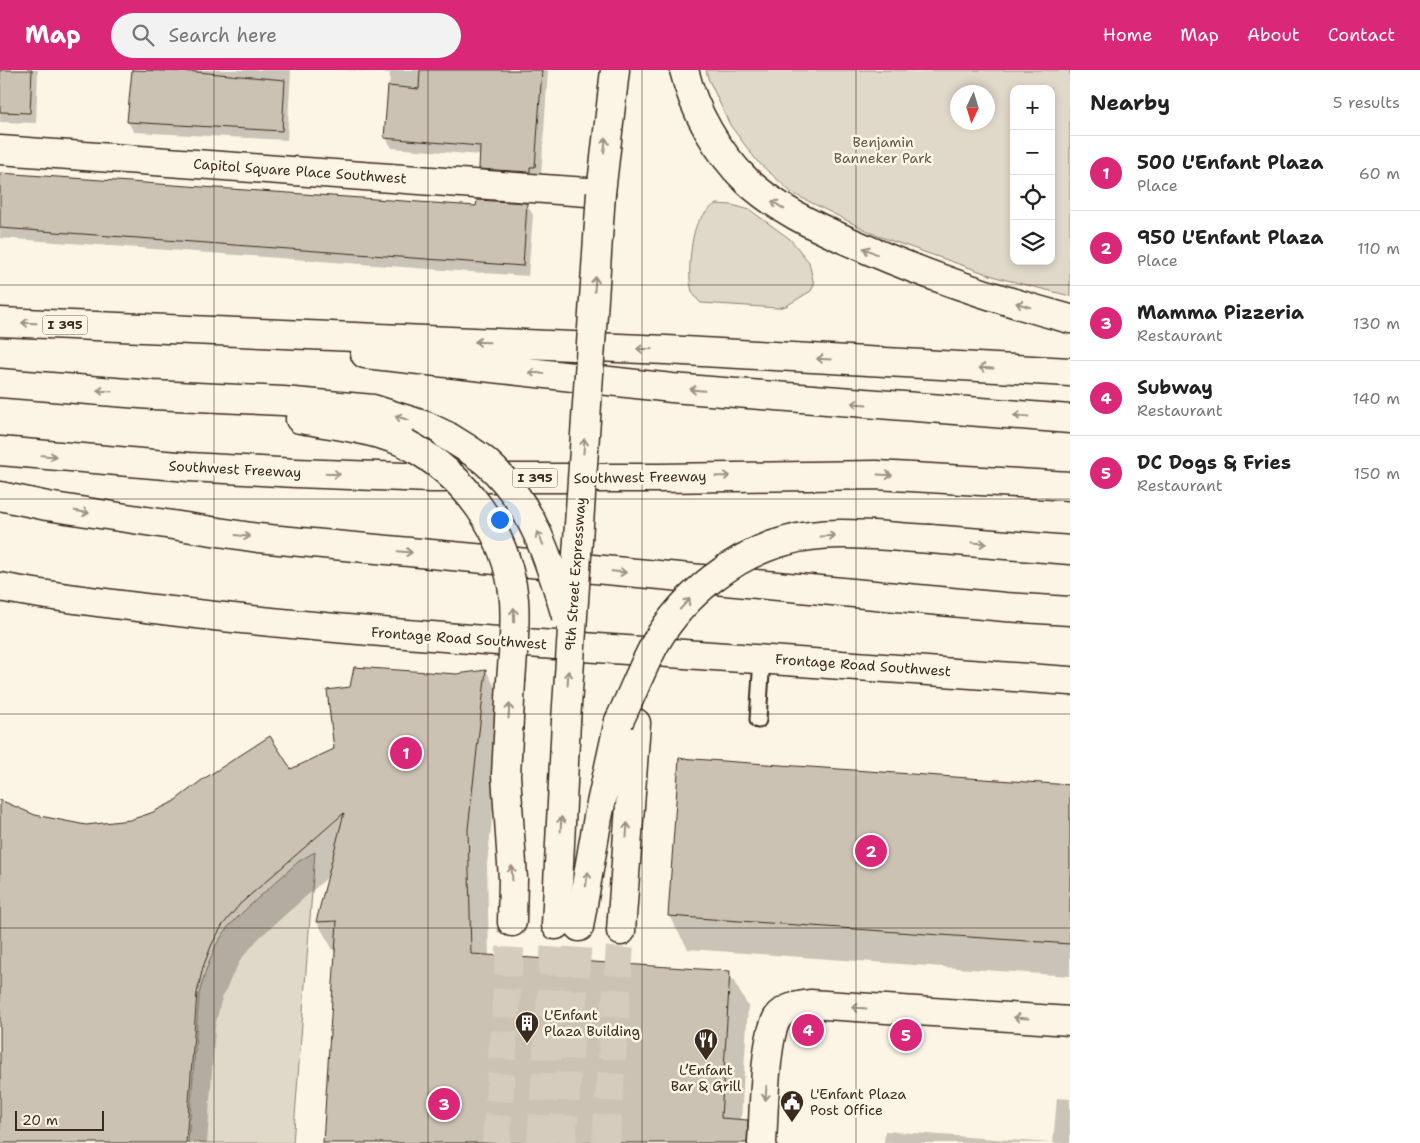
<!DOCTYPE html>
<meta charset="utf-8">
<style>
:root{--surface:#fff;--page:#f2f2f2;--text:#222;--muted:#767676;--line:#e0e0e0;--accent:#db2777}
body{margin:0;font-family:"Shantell Sans",sans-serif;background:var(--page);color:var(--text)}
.controls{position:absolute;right:15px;top:15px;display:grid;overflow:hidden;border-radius:10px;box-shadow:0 2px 8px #0003}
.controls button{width:45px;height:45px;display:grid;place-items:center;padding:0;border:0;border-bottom:1px solid var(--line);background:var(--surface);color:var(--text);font:25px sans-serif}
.compass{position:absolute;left:950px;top:15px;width:45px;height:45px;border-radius:50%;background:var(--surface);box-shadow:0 2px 8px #0003;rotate:184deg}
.scale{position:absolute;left:15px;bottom:12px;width:89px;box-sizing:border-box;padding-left:5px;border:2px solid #3b2a1e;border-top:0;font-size:14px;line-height:18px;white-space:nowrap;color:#3b2a1e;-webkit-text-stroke:4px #fcf5e5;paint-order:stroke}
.you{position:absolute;left:499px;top:449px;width:18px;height:18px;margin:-12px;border:4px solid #fff;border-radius:50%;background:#1a73e8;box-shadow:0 0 0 8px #1a73e833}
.badge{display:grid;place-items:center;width:32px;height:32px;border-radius:50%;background:var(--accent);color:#fff;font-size:16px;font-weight:700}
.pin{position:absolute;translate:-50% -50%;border:2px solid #fff;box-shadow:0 1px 5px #0006}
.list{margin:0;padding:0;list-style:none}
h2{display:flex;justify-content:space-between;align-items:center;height:65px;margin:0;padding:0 20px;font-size:21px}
h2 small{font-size:16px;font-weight:400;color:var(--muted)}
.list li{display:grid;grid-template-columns:32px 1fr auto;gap:15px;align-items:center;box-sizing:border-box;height:75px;padding:0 20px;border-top:1px solid var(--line)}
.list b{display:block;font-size:19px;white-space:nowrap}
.list p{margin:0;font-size:16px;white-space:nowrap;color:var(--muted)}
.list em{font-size:16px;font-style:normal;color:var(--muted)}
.icon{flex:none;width:28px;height:28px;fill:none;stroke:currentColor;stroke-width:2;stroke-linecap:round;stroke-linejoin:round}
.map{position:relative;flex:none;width:1070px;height:1073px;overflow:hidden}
header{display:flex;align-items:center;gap:30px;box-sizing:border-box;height:70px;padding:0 25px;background:var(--accent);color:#fff}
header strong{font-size:24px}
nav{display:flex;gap:28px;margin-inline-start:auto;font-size:18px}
.search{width:350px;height:45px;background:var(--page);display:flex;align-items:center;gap:12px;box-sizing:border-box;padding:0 18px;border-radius:28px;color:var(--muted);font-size:19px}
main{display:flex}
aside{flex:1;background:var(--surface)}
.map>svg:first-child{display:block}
</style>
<header>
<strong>Map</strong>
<div class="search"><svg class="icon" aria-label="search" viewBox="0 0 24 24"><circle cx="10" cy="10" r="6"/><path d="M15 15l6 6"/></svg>Search here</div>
<nav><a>Home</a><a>Map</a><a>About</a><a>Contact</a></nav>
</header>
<main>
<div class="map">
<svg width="1070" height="1073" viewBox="0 0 1070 1073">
<rect width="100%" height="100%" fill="#fcf5e5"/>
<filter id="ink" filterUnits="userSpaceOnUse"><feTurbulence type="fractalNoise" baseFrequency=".02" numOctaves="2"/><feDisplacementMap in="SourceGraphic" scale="10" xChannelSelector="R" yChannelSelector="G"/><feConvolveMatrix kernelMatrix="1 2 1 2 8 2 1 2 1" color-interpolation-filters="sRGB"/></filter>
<g filter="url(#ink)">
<!-- green -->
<g fill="#e0d8c8" stroke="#8e8173" fill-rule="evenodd">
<path d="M 706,0 L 1070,0 L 1070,226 L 999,208 L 878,166 L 792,123 L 757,91 L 730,55 L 708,8 ZM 1014,19 L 1051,19 L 1051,191 L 1014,191 ZM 958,22 L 988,22 L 988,52 L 958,52 Z"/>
<path d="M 716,134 L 732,135 L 750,140 L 790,169 L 809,192 L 814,215 L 811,221 L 786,236 L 778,238 L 701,233 C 697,230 694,225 692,221 C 687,207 691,167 697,154 C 701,147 709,138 716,134 Z"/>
<path d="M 315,782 L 293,1073 L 188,1073 L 199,924 L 206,900 L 216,875 L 228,857 L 246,839 L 299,791 Z"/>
</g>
<!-- shadow -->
<g fill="#0003">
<path d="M 0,0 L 38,0 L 36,53 L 0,52 Z"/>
<path d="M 133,0 L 291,0 L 287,70 L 134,62 L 128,52 Z"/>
<path d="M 342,0 L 548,0 L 541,107 L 486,109 L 480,98 L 481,85 L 392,78 L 386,68 L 390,3 Z"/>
<path d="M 0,104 L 477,137 L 527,135 L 533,145 L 528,206 L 0,168 Z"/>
<path d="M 486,601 L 505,634 L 487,794 L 489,887 L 729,903 L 748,936 L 741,1051 L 747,1051 L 759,1073 L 324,1073 L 336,885 L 317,852 L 329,806 L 259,868 L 241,889 L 231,908 L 221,931 L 215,957 L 207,1073 L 0,1073 L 0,729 L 4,733 L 34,746 L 86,756 L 130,751 L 291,701 L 336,680 L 457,605 Z"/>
<path d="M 1070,717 L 1070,906 L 688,879 L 669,846 Z"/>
<path d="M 1057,1028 L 1070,1029 L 1070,1073 L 884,1073 L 885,1061 L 1053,1073 Z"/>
</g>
<!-- building -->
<g fill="#ccc2b3" stroke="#3b2a1e">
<path d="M 0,0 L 32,0 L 30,43 L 0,42 Z"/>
<path d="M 132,0 L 197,2 L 285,10 L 282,61 L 127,52 Z"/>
<path d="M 420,0 L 542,0 L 535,97 L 530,97 L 530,102 L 479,99 L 480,76 L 384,68 L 388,16 L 419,19 Z"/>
<path d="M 0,103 L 476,136 L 477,130 L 527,133 L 523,196 L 0,158 Z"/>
<path d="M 354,597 L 457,604 L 486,600 L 468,759 L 471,884 L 730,901 L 721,1048 L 748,1050 L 747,1073 L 323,1073 L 337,851 L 316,852 L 344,743 L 240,834 L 222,856 L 212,874 L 203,897 L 197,923 L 186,1073 L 0,1073 L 0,730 L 35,745 L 86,755 L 130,750 L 151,743 L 173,732 L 202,710 L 270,666 L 291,699 L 334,679 L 327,620 L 350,617 Z"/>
<path d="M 679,688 L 1070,715 L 1070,874 L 668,846 Z"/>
</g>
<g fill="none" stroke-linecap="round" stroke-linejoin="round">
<!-- highway-tunnel -->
<g stroke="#d5ccbd" stroke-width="28" stroke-dasharray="28 14" stroke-linecap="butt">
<path d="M 496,1073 L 512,852"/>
<path d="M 541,1073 L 556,855"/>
<path d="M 562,1073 L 579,857"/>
<path d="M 606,1073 L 621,861"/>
</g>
<!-- lane casing -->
<g stroke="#3b2a1e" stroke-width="19">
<path id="lane" d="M 758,650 L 762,588"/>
</g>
<!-- street casing -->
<g stroke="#3b2a1e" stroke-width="31">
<g id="street">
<path d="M 0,80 L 601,123"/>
<path d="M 762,1073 C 764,1045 764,967 778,947 C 786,937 798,936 810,934 L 1070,951"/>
</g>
</g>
<!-- secondary casing -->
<g stroke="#3b2a1e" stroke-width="31">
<g id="secondary">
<path d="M 601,123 L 615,0"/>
<path d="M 0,517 C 56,528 114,534 171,541 C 303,557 436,567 569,576 C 736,587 903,598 1070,611"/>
</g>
</g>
<!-- highway casing -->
<g stroke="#3b2a1e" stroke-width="31">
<g id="highway">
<path d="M 684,0 C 694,41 717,82 747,111 C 776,138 812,155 848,171 C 919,203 995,229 1070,249"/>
<path d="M 0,252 L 666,280 L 1070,302"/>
<path d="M 365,284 L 672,318 L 1070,349"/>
<path d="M 0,313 L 153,325 L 283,331 L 373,339 L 424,355 L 447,366"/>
<path d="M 300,349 C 336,355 371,359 405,373"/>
<path d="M 0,381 L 189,397 L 296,403 L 431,408 L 659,408 L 876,405 L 1070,416"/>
<path d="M 0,426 L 47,436 L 258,468 L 1005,537 L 1070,541"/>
<path d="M 930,469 L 1070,480"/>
<path d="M 511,611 L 506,705 L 513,809 L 512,852"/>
<path d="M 556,855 L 566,651"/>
<path d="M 579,857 L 598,747 L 619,651"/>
<path d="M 621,861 L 636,653"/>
</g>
</g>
<!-- lane -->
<use href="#lane" stroke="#fcf5e5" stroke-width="15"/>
<!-- street -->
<use href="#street" stroke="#fcf5e5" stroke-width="28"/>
<!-- secondary -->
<use href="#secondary" stroke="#fcf5e5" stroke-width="28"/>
<!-- highway -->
<use href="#highway" stroke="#fcf5e5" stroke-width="28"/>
<!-- highway-bridge casing -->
<g stroke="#3b2a1e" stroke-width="31" stroke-linecap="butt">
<g id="highway-bridge">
<path d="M 447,366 C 460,374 474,382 486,392 C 532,432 549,489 566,546"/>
<path d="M 405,373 C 465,405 507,461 514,530 C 516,557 513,584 511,611"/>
<path d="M 566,651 L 601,123"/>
<path d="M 619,651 C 632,625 642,597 656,572 C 684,525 733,485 786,471 C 830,458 885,467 930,469"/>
</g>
</g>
<!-- highway-bridge -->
<use href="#highway-bridge" stroke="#fcf5e5" stroke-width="28"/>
</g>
<!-- one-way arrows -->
<defs><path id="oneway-shaft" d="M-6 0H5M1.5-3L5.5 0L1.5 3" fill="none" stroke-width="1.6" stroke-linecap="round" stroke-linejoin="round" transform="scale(1.25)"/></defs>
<g stroke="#9c9082">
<use href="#oneway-shaft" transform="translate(605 75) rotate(-83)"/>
<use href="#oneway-shaft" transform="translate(778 135) rotate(-147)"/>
<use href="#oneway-shaft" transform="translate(870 181) rotate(-156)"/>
<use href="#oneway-shaft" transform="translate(595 214) rotate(-86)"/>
<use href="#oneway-shaft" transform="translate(1023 235) rotate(-163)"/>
<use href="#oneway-shaft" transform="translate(29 253) rotate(-178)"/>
<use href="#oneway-shaft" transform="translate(482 272) rotate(-178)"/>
<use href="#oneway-shaft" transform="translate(644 279) rotate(-178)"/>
<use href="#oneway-shaft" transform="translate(824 289) rotate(-177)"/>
<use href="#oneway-shaft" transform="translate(986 298) rotate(-177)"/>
<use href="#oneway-shaft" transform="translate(536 303) rotate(-174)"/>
<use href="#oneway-shaft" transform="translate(697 320) rotate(-175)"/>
<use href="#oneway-shaft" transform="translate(104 321) rotate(-176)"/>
<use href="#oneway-shaft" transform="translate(859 334) rotate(-176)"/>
<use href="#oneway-shaft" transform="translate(1021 346) rotate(-176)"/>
<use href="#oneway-shaft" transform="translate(402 348) rotate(-163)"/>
<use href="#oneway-shaft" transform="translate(584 376) rotate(-86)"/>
<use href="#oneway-shaft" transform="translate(49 386) rotate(5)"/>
<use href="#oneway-shaft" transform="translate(333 404) rotate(2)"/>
<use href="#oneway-shaft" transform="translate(885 405) rotate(3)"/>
<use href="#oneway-shaft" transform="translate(723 406) rotate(-1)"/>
<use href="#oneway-shaft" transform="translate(82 442) rotate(9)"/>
<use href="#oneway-shaft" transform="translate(243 466) rotate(8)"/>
<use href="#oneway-shaft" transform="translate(828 466) rotate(-3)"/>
<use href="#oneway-shaft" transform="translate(540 468) rotate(-116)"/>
<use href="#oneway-shaft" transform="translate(979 473) rotate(4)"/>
<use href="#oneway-shaft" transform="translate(405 482) rotate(5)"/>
<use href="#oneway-shaft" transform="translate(619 502) rotate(5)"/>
<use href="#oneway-shaft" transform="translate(685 534) rotate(-47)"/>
<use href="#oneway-shaft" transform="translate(514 545) rotate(-91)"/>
<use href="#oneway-shaft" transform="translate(568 608) rotate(-87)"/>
<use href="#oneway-shaft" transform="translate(509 641) rotate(-86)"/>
<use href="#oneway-shaft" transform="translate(561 754) rotate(-87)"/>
<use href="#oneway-shaft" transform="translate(627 760) rotate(-86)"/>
<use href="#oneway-shaft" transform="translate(512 803) rotate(-93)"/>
<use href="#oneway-shaft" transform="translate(587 809) rotate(-81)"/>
<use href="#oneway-shaft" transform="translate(859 938) rotate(-176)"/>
<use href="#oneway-shaft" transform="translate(1021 948) rotate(-176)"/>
<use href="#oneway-shaft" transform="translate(766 1023) rotate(94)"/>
</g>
</g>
<!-- grid -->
<path fill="none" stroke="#3b2a1e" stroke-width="1" stroke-opacity="0.55" d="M 214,0 L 214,1073M 428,0 L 428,1073M 642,0 L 642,1073M 856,0 L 856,1073M 0,215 L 1070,215M 0,429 L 1070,429M 0,644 L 1070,644M 0,858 L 1070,858"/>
<!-- icons -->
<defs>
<g id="building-pin" transform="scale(1.25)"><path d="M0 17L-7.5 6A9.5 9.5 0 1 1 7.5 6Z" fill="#3b2a1e" stroke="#fcf5e5"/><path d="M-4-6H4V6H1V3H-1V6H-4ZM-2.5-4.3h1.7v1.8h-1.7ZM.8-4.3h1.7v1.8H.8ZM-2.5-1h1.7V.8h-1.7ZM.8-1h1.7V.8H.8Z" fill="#fff"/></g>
<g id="restaurant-pin" transform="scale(1.25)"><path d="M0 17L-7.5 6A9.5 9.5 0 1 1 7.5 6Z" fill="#3b2a1e" stroke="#fcf5e5"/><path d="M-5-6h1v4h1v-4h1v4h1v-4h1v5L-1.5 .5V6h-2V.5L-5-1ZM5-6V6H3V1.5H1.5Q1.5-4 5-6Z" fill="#fff"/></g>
<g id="civic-pin" transform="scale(1.25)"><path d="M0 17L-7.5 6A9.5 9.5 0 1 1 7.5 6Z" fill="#3b2a1e" stroke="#fcf5e5"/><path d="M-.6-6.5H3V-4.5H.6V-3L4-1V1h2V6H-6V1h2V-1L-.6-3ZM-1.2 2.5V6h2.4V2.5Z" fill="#fff"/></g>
</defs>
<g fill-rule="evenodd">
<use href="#building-pin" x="527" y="953"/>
<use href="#restaurant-pin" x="706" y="970"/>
<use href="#civic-pin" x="792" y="1032"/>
</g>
<g text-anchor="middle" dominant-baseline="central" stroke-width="5" stroke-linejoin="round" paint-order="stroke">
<!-- shield labels -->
<g fill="#fcf5e5" stroke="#75675a" stroke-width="1">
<rect x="42.5" y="245.5" width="45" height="19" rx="4"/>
<rect x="512.5" y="398.5" width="45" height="19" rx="4"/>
</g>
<g font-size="12" font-weight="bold" fill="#3b2a1e">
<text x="65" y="255">I 395</text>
<text x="535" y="408">I 395</text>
</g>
<!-- park labels -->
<g font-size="14" fill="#645648" stroke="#fcf5e5">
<text x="883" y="72">Benjamin<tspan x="883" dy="16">Banneker Park</tspan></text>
</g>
<!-- street labels -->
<g font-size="14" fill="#3b2a1e" stroke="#fcf5e5">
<text transform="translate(300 101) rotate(4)">Capitol Square Place Southwest</text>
<text transform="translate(235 399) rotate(3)">Southwest Freeway</text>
<text transform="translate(640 407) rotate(-1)">Southwest Freeway</text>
<text transform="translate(575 504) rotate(-86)">9th Street Expressway</text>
<text transform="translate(459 568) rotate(4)">Frontage Road Southwest</text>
<text transform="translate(863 595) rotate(4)">Frontage Road Southwest</text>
</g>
<!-- poi labels -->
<g font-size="14" fill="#3b2a1e" stroke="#fcf5e5" text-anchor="start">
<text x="544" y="945">L'Enfant<tspan x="544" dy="16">Plaza Building</tspan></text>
<text x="706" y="1000" text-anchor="middle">L’Enfant<tspan x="706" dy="16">Bar &amp; Grill</tspan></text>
<text x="810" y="1024">L'Enfant Plaza<tspan x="810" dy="16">Post Office</tspan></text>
</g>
</g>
</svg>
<div class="controls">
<button>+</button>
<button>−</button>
<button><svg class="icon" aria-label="locate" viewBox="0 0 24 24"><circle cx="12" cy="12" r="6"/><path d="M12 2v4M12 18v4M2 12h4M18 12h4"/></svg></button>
<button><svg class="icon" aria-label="layers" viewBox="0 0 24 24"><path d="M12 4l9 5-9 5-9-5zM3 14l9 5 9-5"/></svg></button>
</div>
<svg class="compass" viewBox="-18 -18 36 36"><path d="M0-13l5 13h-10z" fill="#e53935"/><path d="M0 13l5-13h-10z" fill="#767676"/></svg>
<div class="scale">20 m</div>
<div class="you"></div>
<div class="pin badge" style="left:406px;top:683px">1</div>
<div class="pin badge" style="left:871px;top:781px">2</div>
<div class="pin badge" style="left:444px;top:1034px">3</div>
<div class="pin badge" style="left:808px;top:960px">4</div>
<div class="pin badge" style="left:906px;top:965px">5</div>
</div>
<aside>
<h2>Nearby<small>5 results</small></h2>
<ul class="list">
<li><span class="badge">1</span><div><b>500 L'Enfant Plaza</b><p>Place</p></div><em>60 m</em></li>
<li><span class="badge">2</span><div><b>950 L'Enfant Plaza</b><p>Place</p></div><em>110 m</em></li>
<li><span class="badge">3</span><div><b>Mamma Pizzeria</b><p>Restaurant</p></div><em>130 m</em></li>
<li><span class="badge">4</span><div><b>Subway</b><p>Restaurant</p></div><em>140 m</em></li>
<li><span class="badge">5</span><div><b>DC Dogs &amp; Fries</b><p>Restaurant</p></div><em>150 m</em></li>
</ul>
</aside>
</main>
